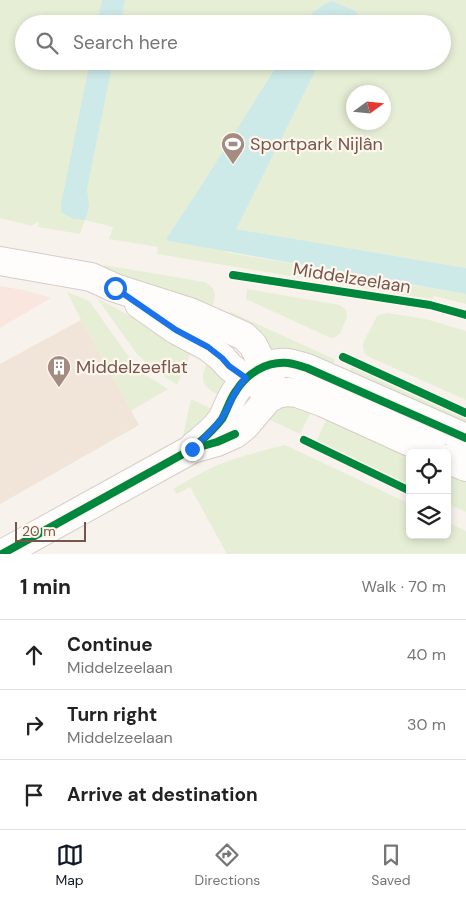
<!DOCTYPE html>
<meta charset="utf-8">
<style>
:root{--surface:#fff;--page:#f2f2f2;--text:#222;--muted:#767676;--line:#e0e0e0;--accent:#111827}
body{margin:0;font-family:"DM Sans",sans-serif;background:var(--page);color:var(--text)}
.controls{position:absolute;right:15px;bottom:15px;display:grid;overflow:hidden;border-radius:8px;box-shadow:0 2px 8px #0003}
.controls button{width:45px;height:45px;display:grid;place-items:center;padding:0;border:0;border-bottom:1px solid var(--line);background:var(--surface);color:var(--text);font:25px sans-serif}
.compass{position:absolute;left:346px;top:85px;width:45px;height:45px;border-radius:50%;background:var(--surface);box-shadow:0 2px 8px #0003;rotate:75deg}
.scale{position:absolute;left:15px;bottom:12px;width:71px;box-sizing:border-box;padding-left:5px;border:2px solid #78554a;border-top:0;font-size:14px;line-height:18px;white-space:nowrap;color:#78554a;-webkit-text-stroke:4px #fff6ee;paint-order:stroke}
.stop{position:absolute;width:15px;height:15px;margin:-11px;border:4px solid #1a73e8;border-radius:50%;background:#fff}
.stop.end{background:#1a73e8;border-color:#fff;box-shadow:0 1px 5px #0008}
.list{margin:0;padding:0;list-style:none}
h2{display:flex;justify-content:space-between;align-items:center;height:65px;margin:0;padding:0 20px;font-size:21px}
h2 small{font-size:16px;font-weight:400;color:var(--muted)}
.list li{display:grid;grid-template-columns:32px 1fr auto;gap:15px;align-items:center;box-sizing:border-box;height:70px;padding:0 20px;border-top:1px solid var(--line)}
.list b{display:block;font-size:19px;white-space:nowrap}
.list p{margin:0;font-size:16px;white-space:nowrap;color:var(--muted)}
.list em{font-size:16px;font-style:normal;color:var(--muted)}
.icon{flex:none;width:28px;height:28px;fill:none;stroke:currentColor;stroke-width:2;stroke-linecap:round;stroke-linejoin:round}
.map{position:relative;flex:none;width:466px;height:554px;overflow:hidden}
.search{position:absolute;background:var(--surface);box-shadow:0 2px 8px #0003;left:15px;right:15px;top:15px;height:55px;display:flex;align-items:center;gap:12px;box-sizing:border-box;padding:0 18px;border-radius:28px;color:var(--muted);font-size:19px}
.sheet{height:275px;background:var(--surface)}
nav{display:flex;justify-content:space-around;align-items:center;box-sizing:border-box;height:70px;border-top:1px solid var(--line);background:var(--surface);font-size:14px;color:var(--muted)}
nav a{display:grid;justify-items:center;gap:2px}
nav .on{color:var(--accent)}
.map>svg:first-child{display:block}
</style>
<div class="map">
<svg width="466" height="554" viewBox="0 0 466 554">
<rect width="100%" height="100%" fill="#f8f2ec"/>
<!-- residential -->
<path fill="#f1e4d9" d="M 81,320 L 139,425 L 0,504 L 0,364 Z"/>
<!-- commercial -->
<path fill="#f8e6df" d="M 0,286 L 23,290 L 51,298 L 0,328 Z"/>
<!-- green -->
<g fill="#e6efd6" fill-rule="evenodd">
<path d="M 0,0 L 466,0 L 466,268 L 236,229 L 225,252 L 466,294 L 466,304 L 434,296 L 433,299 L 410,296 L 157,254 L 158,247 L 109,239 L 113,227 L 85,220 L 80,234 L 38,227 L 39,221 L 32,226 L 0,218 ZM 24,24 L 442,24 L 442,61 L 24,61 ZM 354,92 L 384,92 L 384,122 L 354,122 Z"/>
<path d="M 104,265 L 204,282 C 220,289 215,299 210,312 L 113,271 L 105,269 L 103,267 Z"/>
<path d="M 247,289 L 340,305 L 346,310 L 347,317 L 340,334 L 334,338 L 331,338 L 246,299 Z"/>
<path d="M 67,292 L 89,301 L 126,353 L 141,371 L 147,376 L 168,389 L 131,411 L 81,320 Z"/>
<path d="M 97,298 L 167,336 L 193,348 L 177,385 L 153,369 L 137,354 Z"/>
<path d="M 231,312 L 334,359 L 335,361 L 331,369 L 269,351 L 227,318 L 229,313 Z"/>
<path d="M 387,313 L 426,319 L 466,331 L 466,400 L 367,356 C 363,352 363,348 363,343 L 377,316 L 380,315 Z"/>
<path d="M 208,360 C 219,373 230,378 219,395 C 200,386 200,379 208,360 Z"/>
<path d="M 351,368 L 353,368 L 466,419 L 466,432 L 347,377 Z"/>
<path d="M 191,399 L 212,409 L 213,411 L 182,440 Z"/>
<path d="M 286,406 L 313,408 L 300,434 L 268,419 L 268,417 L 279,408 Z"/>
<path d="M 329,414 L 410,453 L 410,486 L 316,442 Z"/>
<path d="M 285,445 L 410,504 L 410,535 L 447,535 L 447,522 L 466,531 L 466,554 L 227,554 L 190,487 L 177,494 L 173,489 C 190,479 207,469 225,462 C 244,455 265,450 285,445 Z"/>
<path d="M 447,465 L 466,474 L 466,512 L 447,504 Z"/>
</g>
<!-- water -->
<g fill="#cdeae9">
<path d="M 102,0 L 125,0 L 120,24 L 97,24 Z"/>
<path d="M 332,1 L 355,11 L 359,18 L 357,24 L 303,24 C 310,14 320,5 332,1 Z"/>
<path d="M 90,61 L 113,61 L 87,189 L 89,207 L 85,220 L 73,219 L 61,212 L 61,204 Z"/>
<path d="M 280,61 L 320,61 L 236,229 L 466,268 L 466,294 L 169,241 L 166,239 L 199,189 Z"/>
</g>
<g fill="none" stroke-linecap="round" stroke-linejoin="round">
<!-- minor casing -->
<g stroke="#d6cdc8" stroke-width="30">
<g id="minor">
<path d="M 0,261 L 91,277 L 115,288 L 190,312 L 244,336 L 253,345 L 272,383"/>
<path d="M 139,304 L 176,330 L 208,347 L 222,358 L 229,366 L 241,376 L 262,387"/>
<path d="M 194,446 C 204,438 215,429 222,419 C 227,410 230,399 236,391 C 247,373 267,361 288,363 C 294,364 301,366 307,368 L 466,438"/>
<path d="M 447,459 L 466,467"/>
<path d="M 2,554 L 192,449 L 217,442 L 235,434 L 245,426 L 268,399 L 277,394 L 287,392 L 297,393 L 322,402 L 434,453"/>
</g>
</g>
<!-- minor -->
<use href="#minor" stroke="#fefdfc" stroke-width="28"/>
<!-- cycleway casing -->
<g stroke="#fff6ee" stroke-width="11">
<g id="cycleway">
<path d="M 233,275 L 430,305 L 466,315"/>
<path d="M 343,357 L 466,413"/>
<path d="M 304,440 L 410,491"/>
<path d="M 192,449 C 202,440 214,430 222,419 C 227,410 230,399 236,391 C 247,373 267,361 288,363 C 294,364 301,366 307,368 L 466,438"/>
<path d="M 2,554 L 192,449 L 217,442 L 235,434"/>
</g>
</g>
<!-- cycleway -->
<use href="#cycleway" stroke="#00873e" stroke-width="8"/>
</g>
<g fill="none" stroke-linecap="round" stroke-linejoin="round">
<!-- route -->
<path stroke="#1a73e8" stroke-width="6" d="M 115,288 L 176,330 L 208,347 L 222,358 L 229,366 L 246,378 C 233,391 231,404 222,418 C 214,430 202,440 192,449"/>
</g>
<!-- icons -->
<defs>
<g id="stadium-pin" transform="scale(1.25)"><path d="M0 17L-7.5 6A9.5 9.5 0 1 1 7.5 6Z" fill="#a58c83" stroke="#fff6ee"/><path d="M0-5a6.5 5 0 1 0 0 10a6.5 5 0 1 0 0-10ZM-3.5-1.8h7v3.6h-7Z" fill="#fff"/></g>
<g id="building-pin" transform="scale(1.25)"><path d="M0 17L-7.5 6A9.5 9.5 0 1 1 7.5 6Z" fill="#a58c83" stroke="#fff6ee"/><path d="M-4-6H4V6H1V3H-1V6H-4ZM-2.5-4.3h1.7v1.8h-1.7ZM.8-4.3h1.7v1.8H.8ZM-2.5-1h1.7V.8h-1.7ZM.8-1h1.7V.8H.8Z" fill="#fff"/></g>
</defs>
<g fill-rule="evenodd">
<use href="#stadium-pin" x="233" y="144"/>
<use href="#building-pin" x="59" y="367"/>
</g>
<g text-anchor="middle" dominant-baseline="central" stroke-width="4.5" stroke-linejoin="round" paint-order="stroke">
<!-- poi labels -->
<g font-size="18" fill="#78554a" stroke="#fff6ee" text-anchor="start">
<text x="250" y="144">Sportpark Nijlân</text>
<text x="76" y="367">Middelzeeflat</text>
</g>
<!-- street labels -->
<g font-size="18" fill="#78554a" stroke="#fff6ee">
<text transform="translate(352 278) rotate(9)">Middelzeelaan</text>
</g>
</g>
</svg>
<div class="controls">
<button><svg class="icon" aria-label="locate" viewBox="0 0 24 24"><circle cx="12" cy="12" r="6"/><path d="M12 2v4M12 18v4M2 12h4M18 12h4"/></svg></button>
<button><svg class="icon" aria-label="layers" viewBox="0 0 24 24"><path d="M12 4l9 5-9 5-9-5zM3 14l9 5 9-5"/></svg></button>
</div>
<svg class="compass" viewBox="-18 -18 36 36"><path d="M0-13l5 13h-10z" fill="#e53935"/><path d="M0 13l5-13h-10z" fill="#767676"/></svg>
<div class="scale">20 m</div>
<div class="stop" style="left:115px;top:288px"></div>
<div class="stop end" style="left:192px;top:449px"></div>
<div class="search"><svg class="icon" aria-label="search" viewBox="0 0 24 24"><circle cx="10" cy="10" r="6"/><path d="M15 15l6 6"/></svg>Search here</div>
</div>
<section class="sheet">
<h2>1 min<small>Walk · 70 m</small></h2>
<ul class="list">
<li><svg class="icon" aria-label="ahead" viewBox="0 0 24 24"><path d="M12 20V5M6 11l6-6 6 6"/></svg><div><b>Continue</b><p>Middelzeelaan</p></div><em>40 m</em></li>
<li><svg class="icon" aria-label="right" viewBox="0 0 24 24"><path d="M7 20v-9h11M14 6l5 5-5 5"/></svg><div><b>Turn right</b><p>Middelzeelaan</p></div><em>30 m</em></li>
<li><svg class="icon" aria-label="arrive" viewBox="0 0 24 24"><path d="M6 21V4h12l-3 4 3 4H6"/></svg><div><b>Arrive at destination</b></div></li>
</ul>
</section>
<nav>
<a class="on"><svg class="icon" aria-label="map" viewBox="0 0 24 24"><path d="M3 6l6-2 6 2 6-2v14l-6 2-6-2-6 2zM9 4v14M15 6v14"/></svg>Map</a>
<a><svg class="icon" aria-label="directions" viewBox="0 0 24 24"><path d="M12 3l9 9-9 9-9-9zM9 14v-3h6M13 9l2 2-2 2"/></svg>Directions</a>
<a><svg class="icon" aria-label="saved" viewBox="0 0 24 24"><path d="M7 4h10v16l-5-4-5 4z"/></svg>Saved</a>
</nav>
